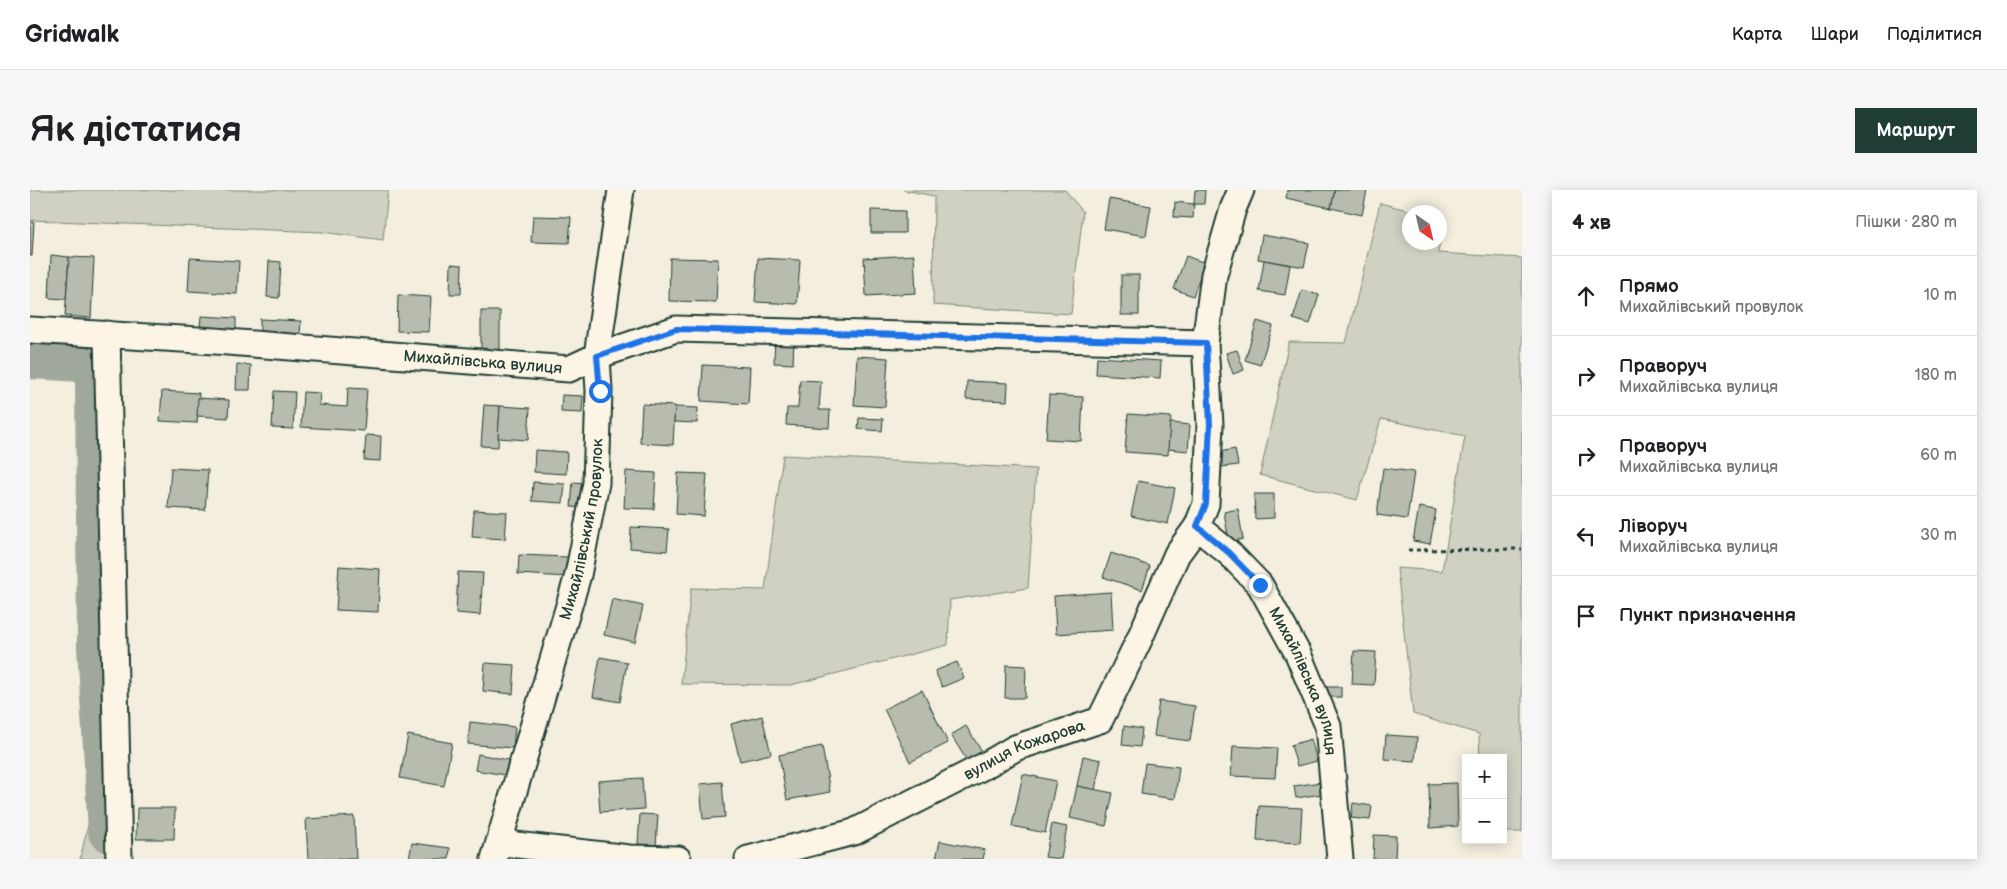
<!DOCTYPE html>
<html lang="uk">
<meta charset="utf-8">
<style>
:root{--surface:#fff;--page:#f6f6f6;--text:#202124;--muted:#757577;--line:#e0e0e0;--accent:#1f3d34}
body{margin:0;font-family:"Balsamiq Sans",sans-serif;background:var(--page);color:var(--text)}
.controls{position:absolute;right:15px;bottom:15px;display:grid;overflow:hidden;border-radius:0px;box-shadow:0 2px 12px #0003}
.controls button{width:45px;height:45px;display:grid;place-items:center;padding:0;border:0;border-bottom:1px solid var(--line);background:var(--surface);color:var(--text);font:25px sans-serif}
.compass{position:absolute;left:1372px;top:15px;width:45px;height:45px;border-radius:50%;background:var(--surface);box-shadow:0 2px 12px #0003;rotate:146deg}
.stop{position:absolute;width:15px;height:15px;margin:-11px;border:4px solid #1a73e8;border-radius:50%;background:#fff}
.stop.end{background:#1a73e8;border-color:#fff;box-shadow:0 1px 5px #0008}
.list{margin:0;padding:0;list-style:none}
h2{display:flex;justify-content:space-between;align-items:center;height:65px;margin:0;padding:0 20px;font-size:21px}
h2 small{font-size:16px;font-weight:400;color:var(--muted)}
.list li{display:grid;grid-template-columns:32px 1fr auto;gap:15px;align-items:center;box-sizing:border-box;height:80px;padding:0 20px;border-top:1px solid var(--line)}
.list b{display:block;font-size:19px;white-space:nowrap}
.list p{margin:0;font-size:16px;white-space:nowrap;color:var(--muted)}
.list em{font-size:16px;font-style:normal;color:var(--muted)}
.icon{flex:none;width:28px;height:28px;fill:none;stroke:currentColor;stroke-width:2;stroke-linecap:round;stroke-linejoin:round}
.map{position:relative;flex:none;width:1492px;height:669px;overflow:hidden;border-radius:0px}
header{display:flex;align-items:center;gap:30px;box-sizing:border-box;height:70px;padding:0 25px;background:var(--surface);border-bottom:1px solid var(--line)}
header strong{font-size:24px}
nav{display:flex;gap:28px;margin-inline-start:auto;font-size:18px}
.intro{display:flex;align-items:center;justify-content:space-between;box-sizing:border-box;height:120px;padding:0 30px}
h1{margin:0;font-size:35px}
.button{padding:12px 22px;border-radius:0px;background:var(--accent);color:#fff;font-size:18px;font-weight:700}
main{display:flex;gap:30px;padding:0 30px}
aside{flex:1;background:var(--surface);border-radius:0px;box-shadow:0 2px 12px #0003}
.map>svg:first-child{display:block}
</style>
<header>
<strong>Gridwalk</strong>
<nav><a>Карта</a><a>Шари</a><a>Поділитися</a></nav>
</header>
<div class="intro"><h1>Як дістатися</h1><a class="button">Маршрут</a></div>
<main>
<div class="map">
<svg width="1492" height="669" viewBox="0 0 1492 669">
<rect width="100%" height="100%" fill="#f3eede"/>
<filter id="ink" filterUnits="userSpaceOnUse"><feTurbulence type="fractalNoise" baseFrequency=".02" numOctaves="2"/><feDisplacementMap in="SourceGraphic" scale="10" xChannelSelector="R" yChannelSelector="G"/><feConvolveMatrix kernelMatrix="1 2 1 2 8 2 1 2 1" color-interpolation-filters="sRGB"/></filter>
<g filter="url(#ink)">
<!-- green -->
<g fill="#d0d1c2" stroke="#78877b">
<path d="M 0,0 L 358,0 L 353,50 L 292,42 L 0,30 Z"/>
<path d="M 874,0 L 1035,0 L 1053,22 L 1041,124 L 903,115 L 904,6 Z"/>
<path d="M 1350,13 L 1385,22 L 1380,22 L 1380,52 L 1410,52 L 1410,29 L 1414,30 L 1408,63 L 1492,68 L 1492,642 L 1473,642 L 1473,568 L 1450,568 L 1449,544 L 1383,524 L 1367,378 L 1412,381 L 1435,246 L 1351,229 L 1327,310 L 1230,285 L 1259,152 L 1316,153 Z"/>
<path d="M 753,265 L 1006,279 L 998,398 L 920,410 L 918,455 L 761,495 L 651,494 L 661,398 L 735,400 Z"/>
<path d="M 60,627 L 75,651 L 75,669 L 50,669 Z"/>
</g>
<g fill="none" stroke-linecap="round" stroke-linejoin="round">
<!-- river -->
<path stroke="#a0a89b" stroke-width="40" d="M 0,169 L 53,172 L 65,185 L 67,456 L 78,642"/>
</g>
<!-- building -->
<g fill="#b8bcae" stroke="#1f3d34">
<path d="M 1165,0 L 1175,0 L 1174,14 L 1164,14 Z"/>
<path d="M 1258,0 L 1305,0 L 1301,18 L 1256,8 Z"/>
<path d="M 1305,0 L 1337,0 L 1332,25 L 1301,18 Z"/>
<path d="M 1079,9 L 1121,16 L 1116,46 L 1074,39 Z"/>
<path d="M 1145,12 L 1164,14 L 1163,28 L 1144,27 Z"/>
<path d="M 841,20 L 875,21 L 875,43 L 841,43 Z"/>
<path d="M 503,26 L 541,27 L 539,53 L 501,52 Z"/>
<path d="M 0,32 L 4,32 L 2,66 L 0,66 Z"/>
<path d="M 1232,45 L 1279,53 L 1274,77 L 1228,69 Z"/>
<path d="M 21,65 L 39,67 L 36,109 L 19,108 Z"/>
<path d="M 884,65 L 886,103 L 836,106 L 834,68 Z"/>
<path d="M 1156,66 L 1175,73 L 1163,106 L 1144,99 Z"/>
<path d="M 39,67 L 64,68 L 61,128 L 35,126 Z"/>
<path d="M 160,68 L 209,71 L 207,104 L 158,101 Z"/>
<path d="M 640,68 L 688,69 L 686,112 L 639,111 Z"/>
<path d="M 728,68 L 770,70 L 767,114 L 725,112 Z"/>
<path d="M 1234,70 L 1260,75 L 1255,105 L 1229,101 Z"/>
<path d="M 239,71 L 251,72 L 249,108 L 237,107 Z"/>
<path d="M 421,74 L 432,75 L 431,104 L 420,104 Z"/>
<rect x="1091" y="85" width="18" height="40"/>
<path d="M 1272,100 L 1289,105 L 1280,134 L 1263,129 Z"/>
<path d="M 368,105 L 401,107 L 399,142 L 367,141 Z"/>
<rect x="451" y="121" width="19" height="45"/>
<path d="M 171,126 L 206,128 L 206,140 L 170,138 Z"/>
<path d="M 230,129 L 271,131 L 270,145 L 230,143 Z"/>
<path d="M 1227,131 L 1243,136 L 1230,175 L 1215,170 Z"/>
<path d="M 745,146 L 764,147 L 763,174 L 744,173 Z"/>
<path d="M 1207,160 L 1214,180 L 1203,184 L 1196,163 Z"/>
<path d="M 827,166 L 858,168 L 855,217 L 824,215 Z"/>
<path d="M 1067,167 L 1131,171 L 1130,188 L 1066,184 Z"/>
<path d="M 207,174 L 221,175 L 220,200 L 206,200 Z"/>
<path d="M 673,175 L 720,177 L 718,214 L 671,211 Z"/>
<path d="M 770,190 L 791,191 L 789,220 L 800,220 L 799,238 L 756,235 L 757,218 L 768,218 Z"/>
<path d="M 937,191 L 978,193 L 977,211 L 936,209 Z"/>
<path d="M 318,198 L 337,199 L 334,241 L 271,237 L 273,202 L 290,203 L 289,215 L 317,217 Z"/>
<path d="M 132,201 L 169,203 L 167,233 L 130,231 Z"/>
<path d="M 244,201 L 265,202 L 263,239 L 242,238 Z"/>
<path d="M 532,205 L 553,206 L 552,223 L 531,222 Z"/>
<path d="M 1019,205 L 1053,207 L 1051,251 L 1016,249 Z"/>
<path d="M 168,208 L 199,210 L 198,228 L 167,226 Z"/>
<path d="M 612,214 L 645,216 L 643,255 L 610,253 Z"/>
<path d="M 454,215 L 470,216 L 468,257 L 451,256 Z"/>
<path d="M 470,216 L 500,218 L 498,250 L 468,248 Z"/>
<path d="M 645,217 L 668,218 L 667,233 L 644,232 Z"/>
<path d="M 1098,224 L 1141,227 L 1138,265 L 1095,262 Z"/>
<path d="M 829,228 L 853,229 L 852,241 L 828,239 Z"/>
<path d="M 1140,233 L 1160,235 L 1158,261 L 1138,259 Z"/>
<path d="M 336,245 L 351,246 L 350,271 L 334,270 Z"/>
<path d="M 1205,259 L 1208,275 L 1192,277 L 1190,262 Z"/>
<path d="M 505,260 L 537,262 L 536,284 L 504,282 Z"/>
<path d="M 141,278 L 178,280 L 175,320 L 138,318 Z"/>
<path d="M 1353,278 L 1384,282 L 1377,329 L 1347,325 Z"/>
<path d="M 596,281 L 626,283 L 624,319 L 594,318 Z"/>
<path d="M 648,283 L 677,284 L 674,326 L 646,324 Z"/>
<path d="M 1108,291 L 1145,298 L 1138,334 L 1101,326 Z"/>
<path d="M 503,292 L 535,294 L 533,313 L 502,311 Z"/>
<path d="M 543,292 L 555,293 L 554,318 L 541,317 Z"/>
<path d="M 1224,304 L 1244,304 L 1244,328 L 1225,329 Z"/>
<path d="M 1389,317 L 1406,320 L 1400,354 L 1383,351 Z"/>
<path d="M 1208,319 L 1213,349 L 1199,352 L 1194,322 Z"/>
<path d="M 444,320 L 477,322 L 475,349 L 442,347 Z"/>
<path d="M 601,337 L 639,339 L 637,361 L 600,358 Z"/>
<path d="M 1081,363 L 1120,376 L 1112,400 L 1073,387 Z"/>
<path d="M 489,365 L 538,367 L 537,387 L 488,384 Z"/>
<path d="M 309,376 L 350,379 L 348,422 L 306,420 Z"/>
<path d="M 428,382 L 453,383 L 450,425 L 426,423 Z"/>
<path d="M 1081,402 L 1083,440 L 1026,444 L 1024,406 Z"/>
<path d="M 582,409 L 613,416 L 605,452 L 574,445 Z"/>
<path d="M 1324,461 L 1346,462 L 1344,495 L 1322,494 Z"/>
<path d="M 570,467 L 597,472 L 590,512 L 563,507 Z"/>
<path d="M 927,472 L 934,488 L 912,497 L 905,481 Z"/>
<path d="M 455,473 L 485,475 L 483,504 L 453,501 Z"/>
<path d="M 976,475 L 996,476 L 995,508 L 975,508 Z"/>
<rect x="1293" y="497" width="18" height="10"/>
<path d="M 892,500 L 918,553 L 880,572 L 854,519 Z"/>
<path d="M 1129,511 L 1165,516 L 1160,551 L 1124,546 Z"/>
<path d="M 732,526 L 741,564 L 710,571 L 701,534 Z"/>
<path d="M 440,532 L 485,537 L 483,558 L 438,554 Z"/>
<path d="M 936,536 L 954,565 L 939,574 L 921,545 Z"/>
<path d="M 1094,536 L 1112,539 L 1110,557 L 1092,555 Z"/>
<path d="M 378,545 L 422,553 L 414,596 L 370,588 Z"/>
<path d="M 1356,545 L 1387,547 L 1385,571 L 1354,569 Z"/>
<path d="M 1281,549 L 1287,571 L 1267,576 L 1261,555 Z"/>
<path d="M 792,556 L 800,602 L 757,610 L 749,565 Z"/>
<path d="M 1203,556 L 1247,558 L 1245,588 L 1201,586 Z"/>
<path d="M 448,564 L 478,570 L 475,585 L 445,580 Z"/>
<path d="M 1053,566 L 1071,570 L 1065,600 L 1047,596 Z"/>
<path d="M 1115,573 L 1149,577 L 1145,609 L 1111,604 Z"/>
<path d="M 993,584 L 1026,591 L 1015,643 L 982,636 Z"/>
<path d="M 612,588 L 614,619 L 570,622 L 568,591 Z"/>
<path d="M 692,592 L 695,627 L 673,629 L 670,594 Z"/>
<path d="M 1291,592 L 1292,604 L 1266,608 L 1264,596 Z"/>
<path d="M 1427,593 L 1428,636 L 1400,638 L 1399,594 Z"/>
<path d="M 1047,596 L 1083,603 L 1076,636 L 1040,628 Z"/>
<path d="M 1323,613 L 1342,616 L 1340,630 L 1321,628 Z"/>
<path d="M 1229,616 L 1272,618 L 1270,653 L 1227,651 Z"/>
<path d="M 107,618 L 145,618 L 144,649 L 106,649 Z"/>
<path d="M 610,624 L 628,625 L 626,656 L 608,654 Z"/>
<path d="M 324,626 L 326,669 L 278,669 L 276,629 Z"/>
<path d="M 1022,634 L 1037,637 L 1031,669 L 1015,667 Z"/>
<path d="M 1344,645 L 1366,646 L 1365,669 L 1343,669 Z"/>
<path d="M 910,651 L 955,660 L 953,669 L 906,669 Z"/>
<path d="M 382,653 L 420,658 L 419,669 L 379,669 Z"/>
</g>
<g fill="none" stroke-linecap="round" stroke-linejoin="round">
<!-- minor casing -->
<g stroke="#1f3d34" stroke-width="29">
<g id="minor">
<path id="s1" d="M 1211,0 L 1203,19 L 1184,85 L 1175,153 L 1180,235 L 1176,314 L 1167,337 L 1199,363 L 1230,395 L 1268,464 L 1298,536 L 1310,669"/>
<path id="s2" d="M 0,140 L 185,151 L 539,179 L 567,166 L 646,139 L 1175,153"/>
<path d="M 77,144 L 89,669"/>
<path d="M 470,653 L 599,668 L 648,669"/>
<path id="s3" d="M 464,669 L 548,385 L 566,293 L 569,201 L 567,166 L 591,0"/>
<path id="s4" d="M 718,669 L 824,642 L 956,575 L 985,558 L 1070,530 L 1109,450 L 1147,364 L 1167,337"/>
</g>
</g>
<!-- path -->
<path stroke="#1f3d34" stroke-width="3" stroke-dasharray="4 4" stroke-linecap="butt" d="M 1378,360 L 1492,359"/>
<!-- minor -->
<use href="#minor" stroke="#fcf5e5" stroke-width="25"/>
</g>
</g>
<g fill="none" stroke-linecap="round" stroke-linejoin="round" filter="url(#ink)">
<!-- route -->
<path stroke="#1a73e8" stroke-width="6" d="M 570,201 L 567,166 L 646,139 L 1176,153 L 1180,235 L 1176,314 L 1167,336 L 1199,363 L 1230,395"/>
</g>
<g text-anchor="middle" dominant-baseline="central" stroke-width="4" stroke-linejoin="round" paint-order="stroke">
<!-- street labels -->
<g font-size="16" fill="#1f3d34" stroke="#fcf5e5">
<text stroke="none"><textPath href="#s2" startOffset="454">Михайлівська вулиця</textPath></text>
<text stroke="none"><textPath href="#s3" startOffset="342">Михайлівський провулок</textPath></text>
<text stroke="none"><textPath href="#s1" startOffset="536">Михайлівська вулиця</textPath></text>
<text stroke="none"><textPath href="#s4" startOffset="299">вулиця Кожарова</textPath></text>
</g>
</g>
</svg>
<div class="controls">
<button>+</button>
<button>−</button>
</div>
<svg class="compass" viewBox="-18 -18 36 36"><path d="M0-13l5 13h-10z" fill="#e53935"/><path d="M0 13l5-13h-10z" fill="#757577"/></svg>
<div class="stop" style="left:570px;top:201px"></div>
<div class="stop end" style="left:1230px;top:395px"></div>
</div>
<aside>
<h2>4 хв<small>Пішки · 280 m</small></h2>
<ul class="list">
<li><svg class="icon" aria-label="ahead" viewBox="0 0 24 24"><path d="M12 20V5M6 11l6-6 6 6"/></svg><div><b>Прямо</b><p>Михайлівський провулок</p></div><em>10 m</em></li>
<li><svg class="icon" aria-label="right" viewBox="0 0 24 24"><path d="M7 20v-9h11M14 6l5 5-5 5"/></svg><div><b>Праворуч</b><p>Михайлівська вулиця</p></div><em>180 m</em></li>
<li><svg class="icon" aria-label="right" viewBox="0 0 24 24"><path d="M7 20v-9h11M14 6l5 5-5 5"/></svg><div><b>Праворуч</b><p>Михайлівська вулиця</p></div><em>60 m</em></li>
<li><svg class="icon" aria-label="left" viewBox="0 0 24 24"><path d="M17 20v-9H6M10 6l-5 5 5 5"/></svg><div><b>Ліворуч</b><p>Михайлівська вулиця</p></div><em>30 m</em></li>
<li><svg class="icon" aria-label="arrive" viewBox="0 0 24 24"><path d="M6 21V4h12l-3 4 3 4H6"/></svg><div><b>Пункт призначення</b></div></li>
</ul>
</aside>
</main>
